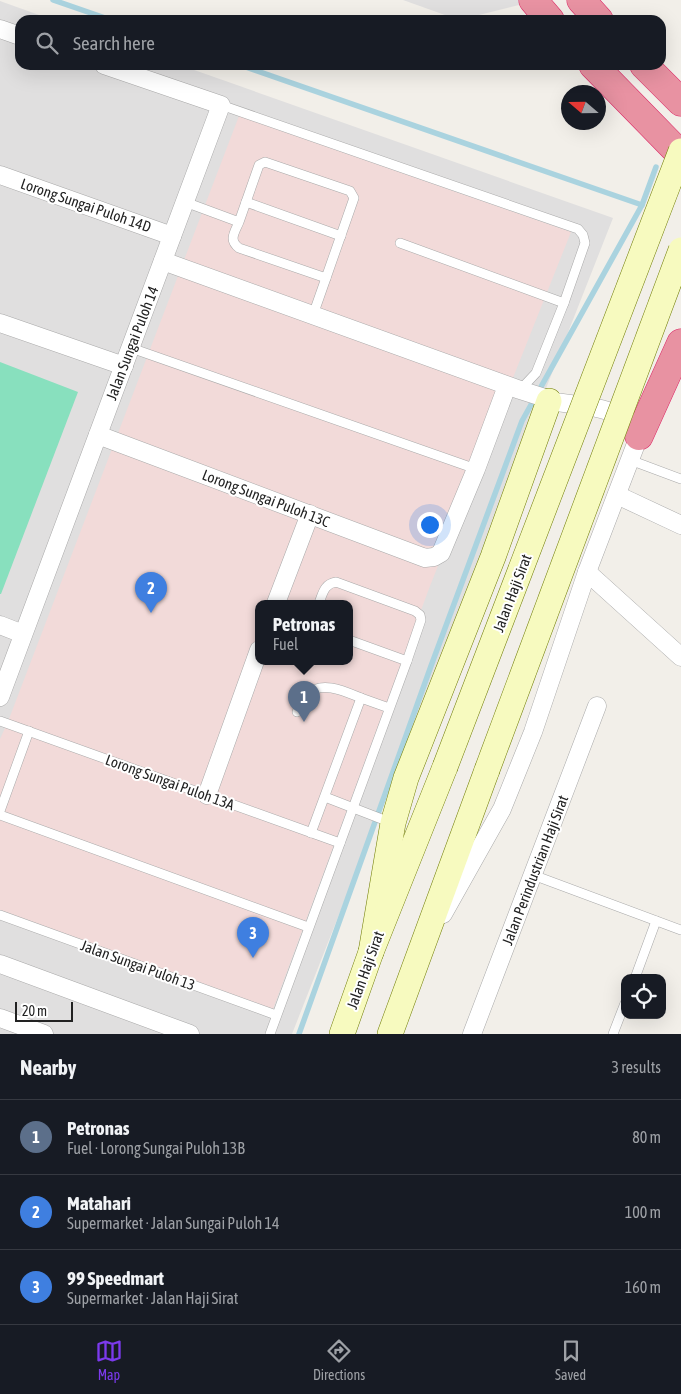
<!DOCTYPE html>
<meta charset="utf-8">
<style>
:root{--surface:#171b24;--page:#242831;--text:#f1f3f6;--muted:#9ea1a6;--line:#363941;--accent:#7c3aed}
body{margin:0;font-family:"Asap Condensed",sans-serif;background:var(--page);color:var(--text)}
.controls{position:absolute;right:15px;bottom:15px;display:grid;overflow:hidden;border-radius:10px;box-shadow:0 5px 20px #0002}
.controls button{width:45px;height:45px;display:grid;place-items:center;padding:0;border:0;border-bottom:1px solid var(--line);background:var(--surface);color:var(--text);font:25px sans-serif}
.compass{position:absolute;left:561px;top:85px;width:45px;height:45px;border-radius:50%;background:var(--surface);box-shadow:0 5px 20px #0002;rotate:290deg}
.scale{position:absolute;left:15px;bottom:12px;width:58px;box-sizing:border-box;padding-left:5px;border:2px solid #222;border-top:0;font-size:14px;line-height:18px;white-space:nowrap;color:#222;-webkit-text-stroke:4px #fff;paint-order:stroke}
.you{position:absolute;left:429px;top:524px;width:18px;height:18px;margin:-12px;border:4px solid #fff;border-radius:50%;background:#1a73e8;box-shadow:0 0 0 8px #1a73e833}
.badge{display:grid;place-items:center;width:32px;height:32px;border-radius:50%;background:var(--accent);color:#fff;font-size:16px;font-weight:700}
.pin{position:absolute;translate:-50% -41px;filter:drop-shadow(0 1px 2px #0008)}
.pin::after{content:'';position:absolute;top:26px;width:18px;height:15px;background:inherit;clip-path:polygon(0 0,100% 0,50% 100%)}
.popup{position:absolute;left:255px;top:600px;width:98px;height:65px;box-sizing:border-box;display:grid;place-content:center;border-radius:10px;background:var(--surface);filter:drop-shadow(0 1px 4px #0005);font-size:16px;white-space:nowrap;color:var(--muted)}
.popup b{font-size:19px;color:var(--text)}
.popup::after{content:'';position:absolute;left:50%;top:100%;margin-left:-10px;border:10px solid transparent;border-top-color:var(--surface)}
.list{margin:0;padding:0;list-style:none}
h2{display:flex;justify-content:space-between;align-items:center;height:65px;margin:0;padding:0 20px;font-size:21px}
h2 small{font-size:16px;font-weight:400;color:var(--muted)}
.list li{display:grid;grid-template-columns:32px 1fr auto;gap:15px;align-items:center;box-sizing:border-box;height:75px;padding:0 20px;border-top:1px solid var(--line)}
.list b{display:block;font-size:19px;white-space:nowrap}
.list p{margin:0;font-size:16px;white-space:nowrap;color:var(--muted)}
.list em{font-size:16px;font-style:normal;color:var(--muted)}
.icon{flex:none;width:28px;height:28px;fill:none;stroke:currentColor;stroke-width:2;stroke-linecap:round;stroke-linejoin:round}
.map{position:relative;flex:none;width:681px;height:1034px;overflow:hidden}
.search{position:absolute;background:var(--surface);box-shadow:0 5px 20px #0002;left:15px;right:15px;top:15px;height:55px;display:flex;align-items:center;gap:12px;box-sizing:border-box;padding:0 18px;border-radius:15px;color:var(--muted);font-size:19px}
.sheet{height:290px;background:var(--surface)}
nav{display:flex;justify-content:space-around;align-items:center;box-sizing:border-box;height:70px;border-top:1px solid var(--line);background:var(--surface);font-size:14px;color:var(--muted)}
nav a{display:grid;justify-items:center;gap:2px}
nav .on{color:var(--accent)}
.map>svg:first-child{display:block}
</style>
<div class="map">
<svg width="681" height="1034" viewBox="0 0 681 1034">
<rect width="100%" height="100%" fill="#f2efe9"/>
<!-- residential -->
<g fill="#e0dfdf" fill-rule="evenodd">
<path d="M 403,0 L 539,0 L 459,20 Z"/>
<path d="M 0,1 L 53,20 L 20,20 L 20,65 L 180,65 L 613,218 L 292,1034 L 0,1034 ZM 259,603 L 349,603 L 349,661 L 259,661 Z"/>
</g>
<!-- commercial -->
<path fill="#f2dad9" fill-rule="evenodd" d="M 239,116 L 571,232 L 430,586 L 273,1009 L 0,910 L 0,739 L 9,719 ZM 259,603 L 349,603 L 349,661 L 259,661 Z"/>
<!-- pitch -->
<path fill="#88e0be" d="M 0,362 L 78,392 L 1,594 L 0,594 Z"/>
<g fill="none" stroke-linecap="round" stroke-linejoin="round">
<!-- stream -->
<g stroke="#aad3df" stroke-width="5.5">
<path d="M 53,0 L 111,20"/>
<path d="M 240,65 L 642,205 L 522,421 L 431,666 L 299,1034"/>
<path d="M 642,205 L 656,167"/>
</g>
<!-- lane casing -->
<g stroke="#a9a9a9" stroke-width="10">
<g id="lane">
<path d="M 221,105 L 578,229 L 583,235 L 585,243 L 564,303 L 536,373 L 520,390"/>
<path d="M 185,202 L 239,222 L 259,165 L 265,162 L 350,191 L 354,198 L 326,278 L 239,248 C 228,240 235,232 239,222"/>
<path d="M 246,202 L 341,236"/>
<path d="M 400,243 L 564,303"/>
<path d="M 313,315 L 326,278"/>
<path d="M 131,348 L 476,469"/>
<path d="M 630,460 L 681,479"/>
<path d="M 319,603 C 323,593 324,584 336,582 L 415,611 L 420,615 L 421,620 L 407,661"/>
<path d="M 297,712 C 300,706 303,698 308,694 C 322,680 346,692 361,698"/>
<path d="M 0,721 L 340,843"/>
<path d="M 325,797 L 392,823"/>
<path d="M 0,811 L 29,731"/>
<path d="M 0,815 L 308,927"/>
<path d="M 311,833 L 361,698 L 389,708"/>
<path d="M 533,875 L 681,930"/>
<path d="M 0,915 L 276,1015"/>
<path d="M 635,978 L 656,921"/>
<path d="M 270,1034 L 407,661 L 349,640"/>
<path d="M 613,1034 L 625,1003"/>
</g>
</g>
<!-- street casing -->
<g stroke="#a9a9a9" stroke-width="19">
<g id="street">
<path d="M 0,29 L 20,36"/>
<path d="M 0,175 L 172,236"/>
<path d="M 163,261 L 520,390 L 545,398 L 549,401 C 572,405 614,406 630,423 C 633,426 636,431 639,436 L 587,572 L 533,732 L 502,809 L 443,914"/>
<path d="M 0,323 L 124,366"/>
<path d="M 98,435 L 425,558 L 434,557 L 441,553 L 476,469 L 507,386"/>
<path d="M 617,495 L 681,525"/>
<path d="M 587,572 L 681,657"/>
<path d="M 276,603 L 310,514"/>
<path d="M 0,625 L 23,634"/>
<path d="M 0,697 L 221,105 L 104,65"/>
<path d="M 207,795 L 259,650"/>
<path d="M 0,964 L 190,1034"/>
<path d="M 0,1018 L 44,1034"/>
<path d="M 472,1034 L 597,706"/>
</g>
</g>
<!-- secondary casing -->
<g stroke="#707d05" stroke-width="26">
<g id="secondary">
<path d="M 371,952 L 393,823 L 406,778 L 493,557 L 549,401"/>
<path d="M 342,1034 L 371,952 L 445,767"/>
<path d="M 390,1034 L 487,770"/>
</g>
</g>
<!-- highway casing -->
<g stroke="#dc2a67" stroke-width="29">
<g id="highway">
<path d="M 533,0 L 550,20"/>
<path d="M 581,0 L 599,20"/>
<path d="M 593,65 L 681,155"/>
<path d="M 644,65 L 681,102"/>
<path d="M 639,436 L 681,343"/>
</g>
</g>
<!-- lane -->
<use href="#lane" stroke="#fff" stroke-width="9"/>
<!-- street -->
<use href="#street" stroke="#fff" stroke-width="18"/>
<!-- secondary -->
<use href="#secondary" stroke="#f7fabf" stroke-width="25"/>
<!-- highway -->
<use href="#highway" stroke="#e892a2" stroke-width="28"/>
<!-- secondary-bridge casing -->
<g stroke="#707d05" stroke-width="26" stroke-linecap="butt">
<g id="secondary-bridge">
<path d="M 445,767 L 681,151"/>
<path d="M 487,770 L 681,250"/>
</g>
</g>
<!-- secondary-bridge -->
<use href="#secondary-bridge" stroke="#f7fabf" stroke-width="25"/>
</g>
<g text-anchor="middle" dominant-baseline="central" stroke-width="4" stroke-linejoin="round" paint-order="stroke">
<!-- street labels -->
<g font-size="15" fill="#222" stroke="#fff">
<text transform="translate(86 205) rotate(19)">Lorong Sungai Puloh 14D</text>
<text transform="translate(132 343) rotate(-69)">Jalan Sungai Puloh 14</text>
<text transform="translate(266 498) rotate(21)">Lorong Sungai Puloh 13C</text>
<text transform="translate(512 593) rotate(-69)">Jalan Haji Sirat</text>
<text transform="translate(170 782) rotate(20)">Lorong Sungai Puloh 13A</text>
<text transform="translate(535 870) rotate(-69)">Jalan Perindustrian Haji Sirat</text>
<text transform="translate(138 965) rotate(20)">Jalan Sungai Puloh 13</text>
<text transform="translate(365 970) rotate(-70)">Jalan Haji Sirat</text>
</g>
</g>
</svg>
<div class="controls">
<button><svg class="icon" aria-label="locate" viewBox="0 0 24 24"><circle cx="12" cy="12" r="6"/><path d="M12 2v4M12 18v4M2 12h4M18 12h4"/></svg></button>
</div>
<svg class="compass" viewBox="-18 -18 36 36"><path d="M0-13l5 13h-10z" fill="#e53935"/><path d="M0 13l5-13h-10z" fill="#9ea1a6"/></svg>
<div class="scale">20 m</div>
<div class="you"></div>
<div class="pin badge" style="left:304px;top:722px;background:#5c6f8a">1</div>
<div class="popup"><b>Petronas</b>Fuel</div>
<div class="pin badge" style="left:151px;top:613px;background:#3f7fe0">2</div>
<div class="pin badge" style="left:253px;top:958px;background:#3f7fe0">3</div>
<div class="search"><svg class="icon" aria-label="search" viewBox="0 0 24 24"><circle cx="10" cy="10" r="6"/><path d="M15 15l6 6"/></svg>Search here</div>
</div>
<section class="sheet">
<h2>Nearby<small>3 results</small></h2>
<ul class="list">
<li><span class="badge" style="background:#5c6f8a">1</span><div><b>Petronas</b><p>Fuel · Lorong Sungai Puloh 13B</p></div><em>80 m</em></li>
<li><span class="badge" style="background:#3f7fe0">2</span><div><b>Matahari</b><p>Supermarket · Jalan Sungai Puloh 14</p></div><em>100 m</em></li>
<li><span class="badge" style="background:#3f7fe0">3</span><div><b>99 Speedmart</b><p>Supermarket · Jalan Haji Sirat</p></div><em>160 m</em></li>
</ul>
</section>
<nav>
<a class="on"><svg class="icon" aria-label="map" viewBox="0 0 24 24"><path d="M3 6l6-2 6 2 6-2v14l-6 2-6-2-6 2zM9 4v14M15 6v14"/></svg>Map</a>
<a><svg class="icon" aria-label="directions" viewBox="0 0 24 24"><path d="M12 3l9 9-9 9-9-9zM9 14v-3h6M13 9l2 2-2 2"/></svg>Directions</a>
<a><svg class="icon" aria-label="saved" viewBox="0 0 24 24"><path d="M7 4h10v16l-5-4-5 4z"/></svg>Saved</a>
</nav>
